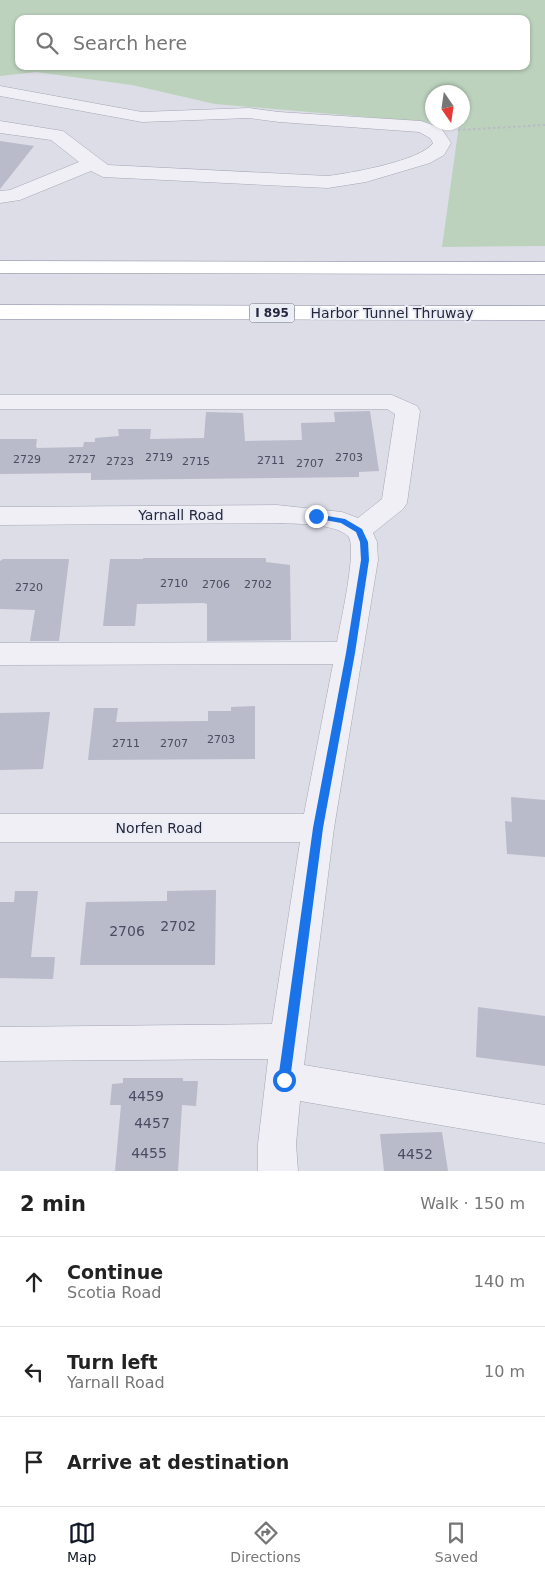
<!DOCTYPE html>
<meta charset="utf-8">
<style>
:root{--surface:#fff;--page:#f6f6f6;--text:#222;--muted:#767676;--line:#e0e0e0;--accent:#111827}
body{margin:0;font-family:"DejaVu Sans",sans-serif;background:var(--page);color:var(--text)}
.compass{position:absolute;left:425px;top:85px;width:45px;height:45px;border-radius:50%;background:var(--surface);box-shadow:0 1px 4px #0004;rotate:167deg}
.stop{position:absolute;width:15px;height:15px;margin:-11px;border:4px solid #1a73e8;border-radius:50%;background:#fff}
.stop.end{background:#1a73e8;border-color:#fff;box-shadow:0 1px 5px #0008}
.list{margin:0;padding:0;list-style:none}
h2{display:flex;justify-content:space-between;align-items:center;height:65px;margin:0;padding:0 20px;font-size:21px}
h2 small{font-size:16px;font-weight:400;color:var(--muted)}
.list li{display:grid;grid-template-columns:32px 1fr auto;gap:15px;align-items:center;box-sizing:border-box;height:90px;padding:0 20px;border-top:1px solid var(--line)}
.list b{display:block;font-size:19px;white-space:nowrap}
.list p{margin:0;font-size:16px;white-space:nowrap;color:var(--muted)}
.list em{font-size:16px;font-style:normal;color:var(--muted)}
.icon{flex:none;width:28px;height:28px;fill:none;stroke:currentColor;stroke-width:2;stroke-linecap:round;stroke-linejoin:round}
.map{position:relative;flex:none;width:545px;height:1171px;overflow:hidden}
.search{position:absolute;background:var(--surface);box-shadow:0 1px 4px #0004;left:15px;right:15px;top:15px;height:55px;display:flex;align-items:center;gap:12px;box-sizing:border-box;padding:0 18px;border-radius:10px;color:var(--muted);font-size:19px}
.sheet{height:335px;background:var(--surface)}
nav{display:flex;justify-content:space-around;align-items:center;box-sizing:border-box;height:70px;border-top:1px solid var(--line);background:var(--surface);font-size:14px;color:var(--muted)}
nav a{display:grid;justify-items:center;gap:2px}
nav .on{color:var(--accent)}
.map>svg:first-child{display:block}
</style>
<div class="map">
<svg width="545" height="1171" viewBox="0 0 545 1171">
<rect width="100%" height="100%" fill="#dcdde7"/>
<!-- green -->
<path fill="#bcd2bd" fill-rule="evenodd" d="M 0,0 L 545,0 L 545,246 L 442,247 L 459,125 L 215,104 L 132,85 L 36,72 L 0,76 ZM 19,19 L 526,19 L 526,66 L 19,66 ZM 432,92 L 462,92 L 462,122 L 432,122 Z"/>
<!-- building -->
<g fill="#b9baca">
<path d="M 0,141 L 34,146 L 0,189 Z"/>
<path d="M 370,411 L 379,471 L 359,472 L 359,477 L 91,480 L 91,473 L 0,474 L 0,439 L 37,439 L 36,446 L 37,448 L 83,447 L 84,442 L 95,442 L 95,438 L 119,436 L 118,429 L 151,429 L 150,439 L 204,438 L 206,412 L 243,413 L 245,441 L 302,440 L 301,423 L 335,422 L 334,412 Z"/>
<path d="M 143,558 L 266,558 L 266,562 L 290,565 L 291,640 L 207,641 L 207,604 L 204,603 L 137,604 L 135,626 L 103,626 L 110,559 L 143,559 Z"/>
<path d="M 3,559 L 69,559 L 59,641 L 30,641 L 35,610 L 0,609 L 0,561 Z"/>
<path d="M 255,706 L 255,759 L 88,760 L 94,708 L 118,708 L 116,722 L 208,721 L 208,711 L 231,711 L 231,707 Z"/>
<path d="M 50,712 L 43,769 L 0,770 L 0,713 Z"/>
<path d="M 511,797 L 545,800 L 545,857 L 507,854 L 505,821 L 512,822 Z"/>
<path d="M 216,890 L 215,965 L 80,965 L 86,902 L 167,901 L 167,891 Z"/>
<path d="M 15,891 L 38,891 L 31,957 L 55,957 L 53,979 L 0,978 L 0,902 L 14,902 Z"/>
<path d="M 478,1007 L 545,1016 L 545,1066 L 476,1057 Z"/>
<path d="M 123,1078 L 183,1078 L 183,1081 L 198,1081 L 196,1106 L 182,1105 L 178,1171 L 115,1171 L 121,1105 L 110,1105 L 112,1084 L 123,1083 Z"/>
<path d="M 442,1132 L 448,1171 L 384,1171 L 380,1134 Z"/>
</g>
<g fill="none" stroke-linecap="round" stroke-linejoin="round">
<!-- minor casing -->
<g stroke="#a5a6b5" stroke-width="1">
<g id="minor">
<path d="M 0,86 L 142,112 L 249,108 L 279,112 L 421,121 L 441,128 L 451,143 L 444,155 L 430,163 L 366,182 L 328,188 L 103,177 L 91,171 L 20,200 L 0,203 L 0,191 L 10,190 L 79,162 L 51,140 L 0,133 L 0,121 L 63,131 L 108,165 L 328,176 C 350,173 421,161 433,143 L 430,138 L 419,132 L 279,122 L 249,118 L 142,122 L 0,96 Z"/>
<path d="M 0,395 L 392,395 L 417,406 L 420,411 L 407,503 L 403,509 L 373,533 L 377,542 L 378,560 L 334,828 L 304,1065 L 545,1105 L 545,1143 L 300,1101 L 296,1144 L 298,1171 L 258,1171 L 258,1144 L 268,1059 L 0,1061 L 0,1027 L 272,1024 L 300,842 L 0,842 L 0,814 L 304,814 L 333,664 L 0,665 L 0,643 L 337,642 C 340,625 358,547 348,536 C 334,523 295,524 277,523 L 0,525 L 0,507 L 277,505 L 342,512 L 358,518 L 382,499 L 395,414 L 387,409 L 0,409 Z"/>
</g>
</g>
<!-- highway casing -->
<g stroke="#82869f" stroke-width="1">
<g id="highway">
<path d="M 0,261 L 545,262 L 545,274 L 0,273 Z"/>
<path d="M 0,305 L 545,306 L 545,320 L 0,319 Z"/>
</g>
</g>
<!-- path -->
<path stroke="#babbc6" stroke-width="2" stroke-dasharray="2.5 2.5" stroke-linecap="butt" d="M 458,130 L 545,125"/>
<!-- minor -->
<use href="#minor" fill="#efeff5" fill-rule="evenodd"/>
<!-- highway -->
<use href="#highway" fill="#fff" fill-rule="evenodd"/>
</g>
<!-- route -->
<path fill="#1a73e8" d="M 316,514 L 345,519 L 362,529 L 368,542 L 369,560 L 355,653 L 323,828 L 290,1080 L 288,1083 L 284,1085 L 280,1083 L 278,1080 L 313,828 L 346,653 L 361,560 L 360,542 L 356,532 L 341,523 L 314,518 L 313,516 Z"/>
<g text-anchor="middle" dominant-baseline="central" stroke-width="4" stroke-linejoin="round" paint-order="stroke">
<!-- number labels -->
<g font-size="11" fill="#4a4c62">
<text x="159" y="457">2719</text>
<text x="349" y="457">2703</text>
<text x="27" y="459">2729</text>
<text x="82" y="459">2727</text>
<text x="271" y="460">2711</text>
<text x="120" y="461">2723</text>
<text x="196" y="461">2715</text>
<text x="310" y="463">2707</text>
<text x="174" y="583">2710</text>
<text x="216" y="584">2706</text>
<text x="258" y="584">2702</text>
<text x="29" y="587">2720</text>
<text x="221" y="739">2703</text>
<text x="126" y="743">2711</text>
<text x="174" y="743">2707</text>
</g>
<!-- shield labels -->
<rect fill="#ebedf5" stroke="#606276" stroke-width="1" x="249.5" y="303.5" width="45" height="19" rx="4"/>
<g font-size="12" font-weight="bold" fill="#25273f">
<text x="272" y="313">I 895</text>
</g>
<!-- street labels -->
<g font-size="14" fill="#25273f" stroke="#ebedf5">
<text x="392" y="313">Harbor Tunnel Thruway</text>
<text x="181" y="515">Yarnall Road</text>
<text x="159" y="828">Norfen Road</text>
</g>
<!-- near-number labels -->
<g font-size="14" fill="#4a4c62">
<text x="178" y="926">2702</text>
<text x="127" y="931">2706</text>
<text x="146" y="1096">4459</text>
<text x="152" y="1123">4457</text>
<text x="149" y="1153">4455</text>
<text x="415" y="1154">4452</text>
</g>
</g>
</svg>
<svg class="compass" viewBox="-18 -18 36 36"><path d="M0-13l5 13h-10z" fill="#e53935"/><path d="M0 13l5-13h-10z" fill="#767676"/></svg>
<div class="stop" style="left:284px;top:1080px"></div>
<div class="stop end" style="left:316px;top:516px"></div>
<div class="search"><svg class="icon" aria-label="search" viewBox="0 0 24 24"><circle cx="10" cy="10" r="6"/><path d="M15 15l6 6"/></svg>Search here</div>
</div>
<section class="sheet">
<h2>2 min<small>Walk · 150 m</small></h2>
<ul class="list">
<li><svg class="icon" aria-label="ahead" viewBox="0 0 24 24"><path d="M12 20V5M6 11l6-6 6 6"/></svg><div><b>Continue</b><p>Scotia Road</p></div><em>140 m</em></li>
<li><svg class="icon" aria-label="left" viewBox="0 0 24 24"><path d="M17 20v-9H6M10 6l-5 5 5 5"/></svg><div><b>Turn left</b><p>Yarnall Road</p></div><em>10 m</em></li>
<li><svg class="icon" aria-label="arrive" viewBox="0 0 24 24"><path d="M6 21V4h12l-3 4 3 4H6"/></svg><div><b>Arrive at destination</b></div></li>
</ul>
</section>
<nav>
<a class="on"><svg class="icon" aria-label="map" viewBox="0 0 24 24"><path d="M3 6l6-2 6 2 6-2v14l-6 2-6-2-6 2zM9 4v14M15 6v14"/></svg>Map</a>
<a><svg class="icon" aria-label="directions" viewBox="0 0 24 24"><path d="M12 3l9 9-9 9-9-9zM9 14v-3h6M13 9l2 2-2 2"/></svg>Directions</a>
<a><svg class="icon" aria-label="saved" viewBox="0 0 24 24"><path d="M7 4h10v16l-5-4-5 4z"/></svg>Saved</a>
</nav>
